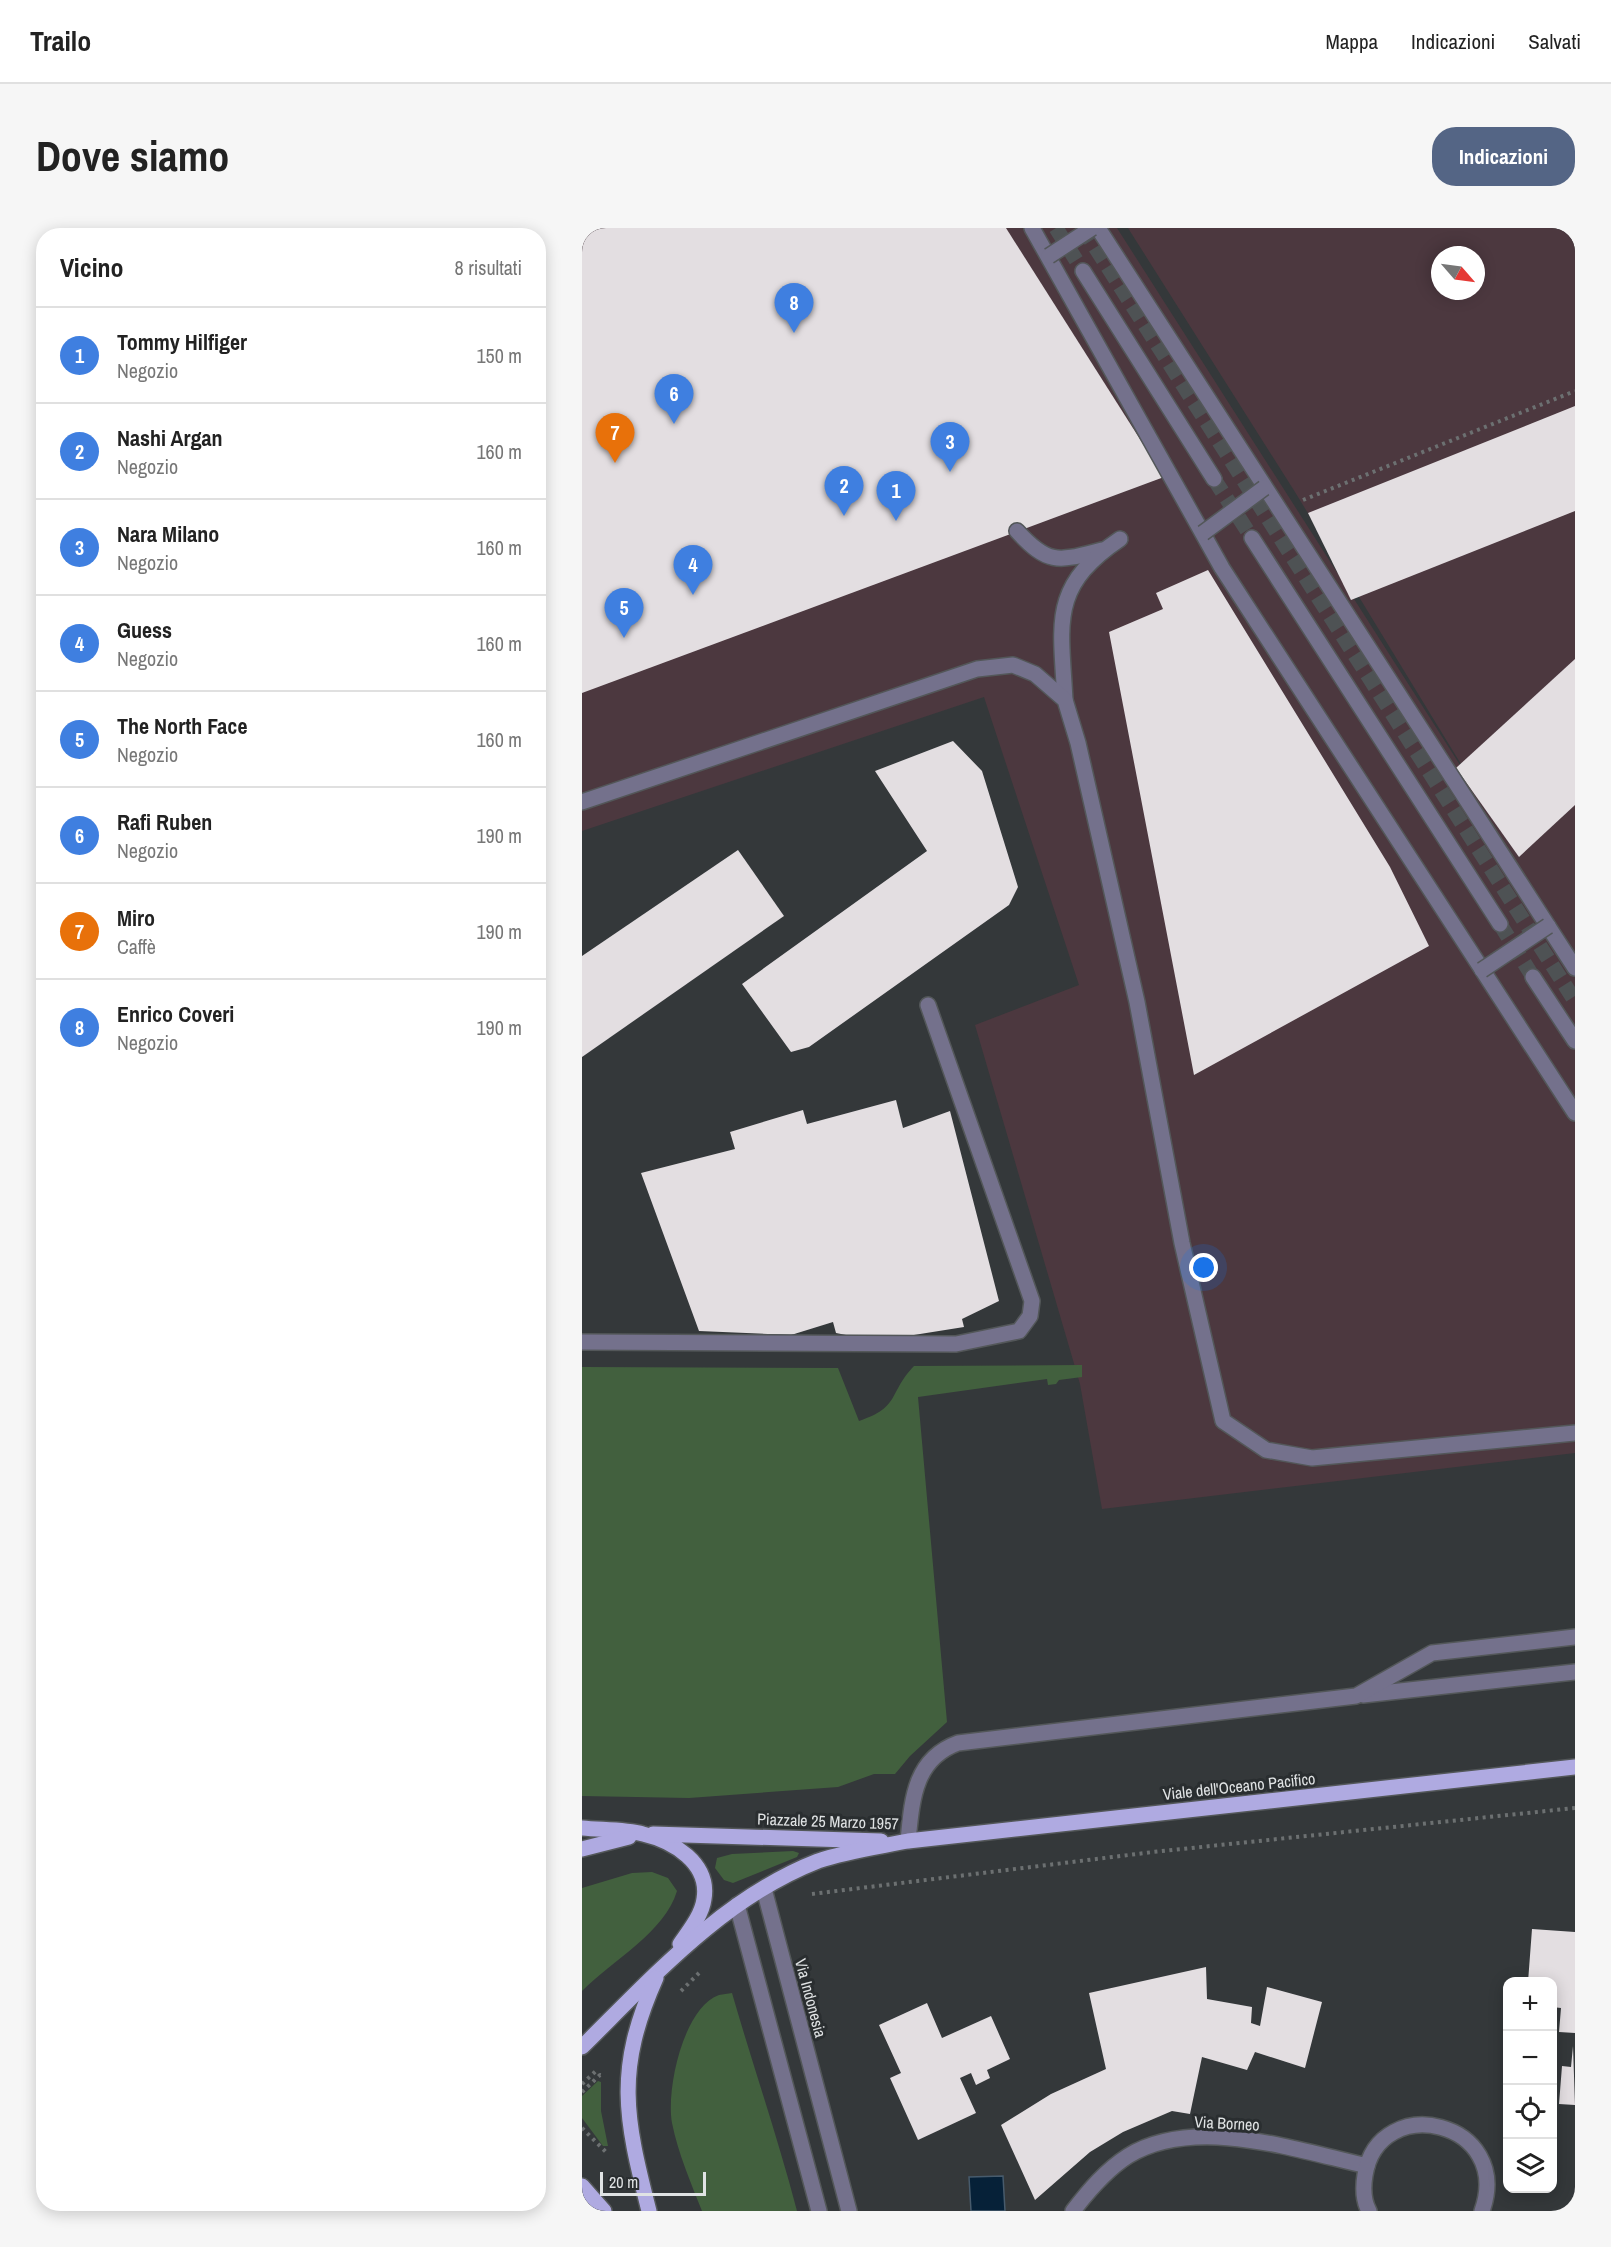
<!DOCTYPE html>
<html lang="it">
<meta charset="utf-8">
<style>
:root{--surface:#fff;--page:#f6f6f6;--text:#222;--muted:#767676;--line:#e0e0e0;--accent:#546585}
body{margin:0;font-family:"Archivo Narrow",sans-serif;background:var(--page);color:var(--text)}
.controls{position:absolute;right:18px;bottom:18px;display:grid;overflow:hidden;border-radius:12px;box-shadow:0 3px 15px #0003}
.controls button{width:54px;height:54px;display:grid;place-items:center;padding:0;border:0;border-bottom:2px solid var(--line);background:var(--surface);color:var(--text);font:30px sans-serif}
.compass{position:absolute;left:849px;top:18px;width:54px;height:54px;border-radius:50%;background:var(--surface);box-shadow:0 3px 15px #0003;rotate:118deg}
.scale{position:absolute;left:18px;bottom:15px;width:106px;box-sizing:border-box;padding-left:6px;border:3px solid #e0e3e4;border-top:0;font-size:16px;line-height:21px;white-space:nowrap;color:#e0e3e4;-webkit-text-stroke:4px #2a2e30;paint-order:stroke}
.you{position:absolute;left:622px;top:1040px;width:21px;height:21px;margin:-15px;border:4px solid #fff;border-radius:50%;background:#1a73e8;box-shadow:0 0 0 9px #1a73e833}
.badge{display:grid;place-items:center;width:39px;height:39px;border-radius:50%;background:var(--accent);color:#fff;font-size:20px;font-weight:700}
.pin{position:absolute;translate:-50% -50px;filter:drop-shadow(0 2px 3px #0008)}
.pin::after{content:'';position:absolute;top:32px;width:21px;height:18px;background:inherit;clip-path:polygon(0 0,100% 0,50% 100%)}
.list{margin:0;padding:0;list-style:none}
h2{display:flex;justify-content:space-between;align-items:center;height:78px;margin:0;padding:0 24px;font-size:26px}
h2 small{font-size:20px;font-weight:400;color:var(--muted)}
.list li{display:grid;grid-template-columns:39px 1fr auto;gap:18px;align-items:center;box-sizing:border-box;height:96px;padding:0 24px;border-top:2px solid var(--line)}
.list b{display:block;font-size:22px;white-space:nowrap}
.list p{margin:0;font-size:20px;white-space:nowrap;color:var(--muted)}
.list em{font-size:20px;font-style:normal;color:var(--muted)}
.icon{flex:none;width:33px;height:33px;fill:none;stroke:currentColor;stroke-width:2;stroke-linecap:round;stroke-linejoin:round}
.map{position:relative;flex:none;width:993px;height:1983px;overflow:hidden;border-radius:24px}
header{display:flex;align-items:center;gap:36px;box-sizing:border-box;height:84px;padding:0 30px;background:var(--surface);border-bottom:2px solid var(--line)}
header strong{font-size:28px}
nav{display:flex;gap:33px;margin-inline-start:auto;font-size:21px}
.intro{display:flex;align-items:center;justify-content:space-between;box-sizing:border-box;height:144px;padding:0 36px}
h1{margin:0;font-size:42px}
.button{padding:15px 27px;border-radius:24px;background:var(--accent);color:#fff;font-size:21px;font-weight:700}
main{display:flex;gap:36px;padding:0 36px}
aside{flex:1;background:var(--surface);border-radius:24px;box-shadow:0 3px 15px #0003}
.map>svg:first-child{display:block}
</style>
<header>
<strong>Trailo</strong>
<nav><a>Mappa</a><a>Indicazioni</a><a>Salvati</a></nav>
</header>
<div class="intro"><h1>Dove siamo</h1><a class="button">Indicazioni</a></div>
<main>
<aside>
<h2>Vicino<small>8 risultati</small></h2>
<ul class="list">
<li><span class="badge" style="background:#3f7fe0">1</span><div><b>Tommy Hilfiger</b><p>Negozio</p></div><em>150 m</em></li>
<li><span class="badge" style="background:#3f7fe0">2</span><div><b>Nashi Argan</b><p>Negozio</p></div><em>160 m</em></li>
<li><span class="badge" style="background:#3f7fe0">3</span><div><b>Nara Milano</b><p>Negozio</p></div><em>160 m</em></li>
<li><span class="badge" style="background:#3f7fe0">4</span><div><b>Guess</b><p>Negozio</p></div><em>160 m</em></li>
<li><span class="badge" style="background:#3f7fe0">5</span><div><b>The North Face</b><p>Negozio</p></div><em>160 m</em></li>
<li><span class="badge" style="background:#3f7fe0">6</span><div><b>Rafi Ruben</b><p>Negozio</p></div><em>190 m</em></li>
<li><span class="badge" style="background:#e8710a">7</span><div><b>Miro</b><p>Caffè</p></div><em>190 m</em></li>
<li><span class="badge" style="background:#3f7fe0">8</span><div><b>Enrico Coveri</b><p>Negozio</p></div><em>190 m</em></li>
</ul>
</aside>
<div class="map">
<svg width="993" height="1983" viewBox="0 0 993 1983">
<rect width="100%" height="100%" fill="#34383a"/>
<!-- commercial -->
<path fill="#4c383f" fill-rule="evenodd" d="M 0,0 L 535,0 L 910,587 L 713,264 L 546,0 L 993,0 L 993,1225 L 520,1281 L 498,1156 L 393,797 L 497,757 L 402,469 L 0,603 ZM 858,27 L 894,27 L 894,63 L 858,63 Z"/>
<!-- green -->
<g fill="#42603e">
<path d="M 500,1137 L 500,1149 L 477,1152 L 474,1156 L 466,1157 L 465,1151 L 336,1169 L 365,1494 L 328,1528 L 313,1546 L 292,1546 L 256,1559 L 107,1570 L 0,1568 L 0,1139 L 256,1140 L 277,1193 C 319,1179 306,1165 332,1138 Z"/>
<path d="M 211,1623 L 217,1625 L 215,1629 L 151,1655 L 142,1652 L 133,1640 L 135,1630 L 150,1626 Z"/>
<path d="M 70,1644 L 86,1650 L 95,1663 C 83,1704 31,1732 0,1763 L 0,1660 L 50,1645 Z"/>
<path d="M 150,1765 C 171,1838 196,1910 215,1983 L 120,1983 C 109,1955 96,1925 90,1895 C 84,1862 101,1780 137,1767 C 141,1766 146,1766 150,1765 Z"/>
<path d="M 16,1853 L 19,1854 L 19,1883 L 26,1918 L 21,1918 L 0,1890 L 0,1868 Z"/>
</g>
<!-- water -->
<path fill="#062138" stroke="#475b6c" stroke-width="1.5" d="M 421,1948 L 423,1983 L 389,1983 L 387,1949 Z"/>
<!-- building -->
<g fill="#e3dee1">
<path d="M 0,0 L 424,0 L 582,249 L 0,465 Z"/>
<path d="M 993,178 L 993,283 L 769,372 L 726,285 Z"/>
<path d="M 626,342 L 808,639 L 847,718 L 612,847 L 527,404 L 581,381 L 574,365 Z"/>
<path d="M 993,431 L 993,577 L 937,629 L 874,540 Z"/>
<path d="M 371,513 L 400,543 L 436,659 L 427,677 L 227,819 L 209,824 L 160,756 L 345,623 L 293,543 Z"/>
<path d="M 156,622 L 202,688 L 0,829 L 0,728 Z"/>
<path d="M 314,872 L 321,900 L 368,883 L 417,1073 L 380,1091 L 382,1099 L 294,1113 L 254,1105 L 251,1094 L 209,1107 L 117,1103 L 59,945 L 153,921 L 148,904 L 221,882 L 225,896 Z"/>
<path d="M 950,1701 L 993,1704 L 993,1805 L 977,1804 L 979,1780 L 970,1779 L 970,1754 L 946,1754 Z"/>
<path d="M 624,1739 L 625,1771 L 670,1779 L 669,1795 L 678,1798 L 685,1759 L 740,1774 L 723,1840 L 673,1824 L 665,1842 L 620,1829 L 608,1886 L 590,1883 L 541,1904 L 508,1924 L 453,1972 L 419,1897 L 469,1866 L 524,1841 L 507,1765 Z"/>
<path d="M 345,1775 L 360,1810 L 409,1788 L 428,1831 L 405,1842 L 408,1850 L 394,1857 L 389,1845 L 378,1850 L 394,1885 L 336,1912 L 308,1850 L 319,1845 L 297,1797 Z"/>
<path d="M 991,1818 L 993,1877 L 977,1876 L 980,1838 L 989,1839 Z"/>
</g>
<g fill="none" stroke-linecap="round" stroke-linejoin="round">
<!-- minor-tunnel -->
<g stroke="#4e5254" stroke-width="15" stroke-dasharray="15 8" stroke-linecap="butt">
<path d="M 474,0 L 501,43"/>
<path d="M 501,0 L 993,773"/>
<path d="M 632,251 L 670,310"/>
<path d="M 918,696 L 951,749"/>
</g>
<!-- minor casing -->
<g stroke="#535759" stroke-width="18">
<g id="minor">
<path d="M 450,0 L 640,340 L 993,885"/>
<path d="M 516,0 L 993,740"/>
<path d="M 501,43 L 632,251"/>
<path d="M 435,303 C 467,338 477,333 520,322"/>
<path d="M 670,310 L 918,696"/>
<path d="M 483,472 C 479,395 467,359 538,311"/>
<path d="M 0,574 L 395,441 L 431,437 L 453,446 L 483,472 L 496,515 L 555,774 L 600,1015 L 641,1193 L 684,1222 L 730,1230 L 993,1205"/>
<path d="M 951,749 L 993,813"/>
<path d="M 0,1114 L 374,1116 L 437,1103 L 448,1088 L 450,1073 L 346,777"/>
<path d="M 781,1467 L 993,1444"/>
<path d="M 326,1613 C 330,1572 332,1531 376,1515 L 774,1468 L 850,1425 L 993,1409"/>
<path d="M 182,1661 L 267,1983"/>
<path d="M 155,1677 L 237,1983"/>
<path d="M 491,1983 C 507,1962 524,1942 546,1928 C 613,1887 714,1922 785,1938"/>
<path d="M 787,1983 C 781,1972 781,1959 783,1947 C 797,1862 932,1893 900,1983"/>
</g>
</g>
<!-- major casing -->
<g stroke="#535759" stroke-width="18">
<g id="major">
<path d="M 0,1600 C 19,1602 42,1601 61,1606 C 91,1613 128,1635 122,1671 C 120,1687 107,1703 98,1716"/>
<path d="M 71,1606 L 299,1613"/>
<path d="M 0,1621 L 47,1609"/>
<path d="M 0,1819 C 71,1749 141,1670 236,1633 C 265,1623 296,1619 326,1613 L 993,1539"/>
<path d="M 0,1958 L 22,1983"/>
<path d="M 67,1983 C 43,1889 33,1842 74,1750"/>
</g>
</g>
<!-- path -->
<g stroke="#6c7071" stroke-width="4" stroke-dasharray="3 4.5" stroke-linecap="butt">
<path d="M 721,272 L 993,163"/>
<path d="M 230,1666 L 571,1624 L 993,1580"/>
<path d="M 99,1763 L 117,1745"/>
<path d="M 0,1856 L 15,1842"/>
<path d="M 0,1864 L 18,1847 L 22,1848"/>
<path d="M 0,1900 L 26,1926"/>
</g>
<!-- minor -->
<use href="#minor" stroke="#74718c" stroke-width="15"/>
<!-- major -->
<use href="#major" stroke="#afaae1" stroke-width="15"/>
<!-- minor-bridge casing -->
<g stroke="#535759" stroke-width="18" stroke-linecap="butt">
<g id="minor-bridge">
<path d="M 467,28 L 510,0"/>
<path d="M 621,305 L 682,260"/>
<path d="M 900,742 L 966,698"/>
</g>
</g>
<!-- minor-bridge -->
<use href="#minor-bridge" stroke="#74718c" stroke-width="15"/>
</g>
<g text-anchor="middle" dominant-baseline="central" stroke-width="6" stroke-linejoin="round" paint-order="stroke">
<!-- street labels -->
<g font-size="16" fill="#e0e3e4" stroke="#2a2e30">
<text transform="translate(657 1558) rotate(-6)">Viale dell'Oceano Pacifico</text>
<text transform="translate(246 1593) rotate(2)">Piazzale 25 Marzo 1957</text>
<text transform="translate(229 1770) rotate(75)">Via Indonesia</text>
<text transform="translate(645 1895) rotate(3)">Via Borneo</text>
</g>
</g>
</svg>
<div class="controls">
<button>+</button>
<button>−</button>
<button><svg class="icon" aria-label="locate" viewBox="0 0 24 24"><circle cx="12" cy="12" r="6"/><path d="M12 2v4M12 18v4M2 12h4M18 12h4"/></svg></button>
<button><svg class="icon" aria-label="layers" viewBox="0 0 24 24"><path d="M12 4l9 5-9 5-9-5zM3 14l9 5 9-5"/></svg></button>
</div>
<svg class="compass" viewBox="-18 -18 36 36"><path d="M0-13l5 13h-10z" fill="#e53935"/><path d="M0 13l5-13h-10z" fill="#767676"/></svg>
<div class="scale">20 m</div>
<div class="you"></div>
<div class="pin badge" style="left:314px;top:293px;background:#3f7fe0">1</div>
<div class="pin badge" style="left:262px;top:288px;background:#3f7fe0">2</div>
<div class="pin badge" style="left:368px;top:244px;background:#3f7fe0">3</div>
<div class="pin badge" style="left:111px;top:367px;background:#3f7fe0">4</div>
<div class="pin badge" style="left:42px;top:410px;background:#3f7fe0">5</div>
<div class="pin badge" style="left:92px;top:196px;background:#3f7fe0">6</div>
<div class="pin badge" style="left:33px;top:235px;background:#e8710a">7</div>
<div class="pin badge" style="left:212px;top:105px;background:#3f7fe0">8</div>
</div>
</main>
